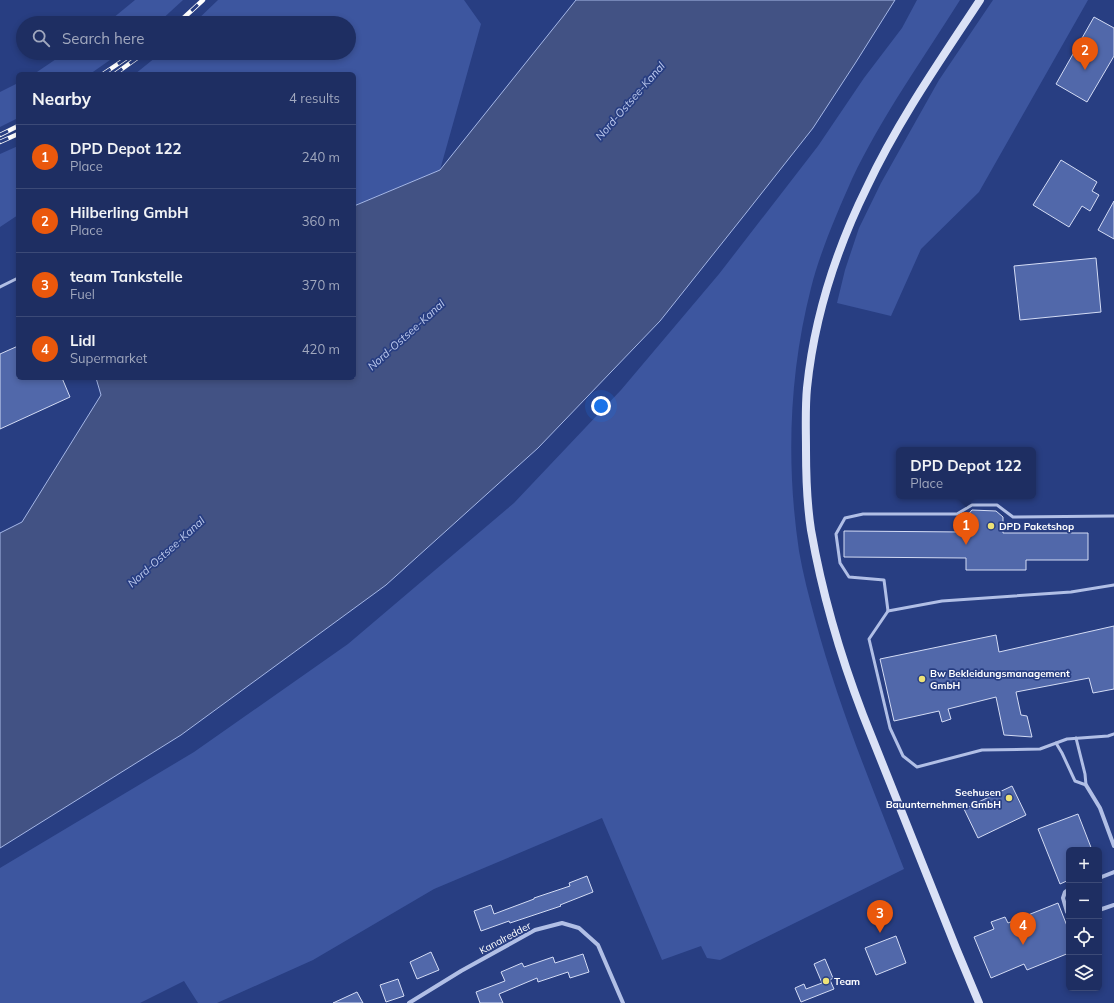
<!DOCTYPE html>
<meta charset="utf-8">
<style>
:root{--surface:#1e2e62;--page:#2b3a6b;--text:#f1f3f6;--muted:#a1a8be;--line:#3c4a77;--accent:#ea580c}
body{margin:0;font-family:Mulish,sans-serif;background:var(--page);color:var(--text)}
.controls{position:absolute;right:12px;bottom:12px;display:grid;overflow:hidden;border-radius:6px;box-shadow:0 2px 6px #0003}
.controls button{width:36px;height:36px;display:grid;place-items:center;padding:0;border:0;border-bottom:1px solid var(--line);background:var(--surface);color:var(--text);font:20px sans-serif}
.you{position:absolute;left:601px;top:406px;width:14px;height:14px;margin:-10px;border:3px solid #fff;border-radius:50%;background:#1a73e8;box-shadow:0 0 0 6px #1a73e833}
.badge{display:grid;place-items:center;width:26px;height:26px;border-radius:50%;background:var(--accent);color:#fff;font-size:13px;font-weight:700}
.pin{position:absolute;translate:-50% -33px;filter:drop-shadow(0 1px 2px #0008)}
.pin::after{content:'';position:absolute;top:21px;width:14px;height:12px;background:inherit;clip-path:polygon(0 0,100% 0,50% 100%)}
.popup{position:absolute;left:896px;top:447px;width:140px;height:52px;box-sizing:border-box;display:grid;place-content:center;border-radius:6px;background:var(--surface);filter:drop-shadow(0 1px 3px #0005);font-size:13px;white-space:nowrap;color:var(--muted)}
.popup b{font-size:15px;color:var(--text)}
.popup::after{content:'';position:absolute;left:50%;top:100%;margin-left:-8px;border:8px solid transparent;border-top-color:var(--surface)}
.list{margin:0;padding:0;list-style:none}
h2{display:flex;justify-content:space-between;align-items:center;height:52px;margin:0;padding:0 16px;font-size:17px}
h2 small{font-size:13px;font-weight:400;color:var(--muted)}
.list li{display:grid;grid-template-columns:26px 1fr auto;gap:12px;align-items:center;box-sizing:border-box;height:64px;padding:0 16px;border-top:1px solid var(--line)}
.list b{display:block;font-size:15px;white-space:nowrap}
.list p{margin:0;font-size:13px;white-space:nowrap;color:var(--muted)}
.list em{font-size:13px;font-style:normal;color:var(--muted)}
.icon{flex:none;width:22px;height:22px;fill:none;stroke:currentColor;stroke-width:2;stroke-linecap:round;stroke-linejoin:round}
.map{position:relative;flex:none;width:1114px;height:1003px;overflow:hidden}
.search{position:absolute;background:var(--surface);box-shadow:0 2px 6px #0003;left:16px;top:16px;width:340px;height:44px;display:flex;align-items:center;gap:10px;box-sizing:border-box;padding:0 14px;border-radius:22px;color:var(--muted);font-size:15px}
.panel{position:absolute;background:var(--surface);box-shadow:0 2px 6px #0003;left:16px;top:72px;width:340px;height:308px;border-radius:6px}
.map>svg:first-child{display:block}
</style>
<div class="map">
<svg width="1114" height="1003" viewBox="0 0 1114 1003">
<rect width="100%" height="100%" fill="#283e82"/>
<!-- green -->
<g fill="#3d569f">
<path d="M 135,0 L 183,0 L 158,23 L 107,23 Z"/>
<path d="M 218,0 L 464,0 L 481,24 L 440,170 L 354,206 L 354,74 L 135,74 L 161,53 L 349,53 L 349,23 L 194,23 Z"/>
<path d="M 917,0 L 960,0 C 923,59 882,116 852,179 C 837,213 820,252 811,288 C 789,374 786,464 799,551 C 803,574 809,597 815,619 C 838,705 872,787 904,869 L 720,960 L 707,958 L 701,946 L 662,960 L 602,818 L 434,889 L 313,960 L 217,1003 L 198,1003 L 184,981 L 140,1003 L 0,1003 L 0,868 L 194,752 L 348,644 L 514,503 L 621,390 L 719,274 L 818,146 L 864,78 L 902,28 Z"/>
<path d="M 993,0 L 1088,0 L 979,192 L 921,249 L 891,316 L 837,303 L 845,270 L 859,228 L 881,183 L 939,80 Z"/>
<path d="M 65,53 L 120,53 L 90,74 L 34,74 Z"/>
<path d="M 18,83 L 18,118 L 0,127 L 0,92 Z"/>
<path d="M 18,146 L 18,215 L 0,227 L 0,154 Z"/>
</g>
<!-- water -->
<path fill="#425284" stroke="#a5b7e7" d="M 576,0 L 895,0 L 856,62 L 813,128 L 746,213 L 660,321 L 538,448 L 386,585 L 181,735 L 0,848 L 0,533 L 22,522 L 101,395 L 96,378 L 354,378 L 354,206 L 440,170 Z"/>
<!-- building -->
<g fill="#5168aa" stroke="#d4dcf5">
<path d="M 1094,17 L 1114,28 L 1114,56 L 1087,102 L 1056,84 Z"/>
<path d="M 1061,160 L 1097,182 L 1092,191 L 1099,195 L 1090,211 L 1082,206 L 1069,227 L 1033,205 Z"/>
<path d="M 1114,201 L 1114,239 L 1098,230 Z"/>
<path d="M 1096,258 L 1101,312 L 1020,320 L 1014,266 Z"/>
<path d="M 18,346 L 18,378 L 62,378 L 70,397 L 0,429 L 0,354 Z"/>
<path d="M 972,510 L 996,511 L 1003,517 L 1003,533 L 1088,533 L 1088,560 L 1026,560 L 1026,570 L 966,570 L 966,558 L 844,557 L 844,531 L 965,532 L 965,518 Z"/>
<path d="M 1114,626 L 1114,689 L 1093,693 L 1089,678 L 1016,692 L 1021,715 L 1027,716 L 1032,737 L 1004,735 L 996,697 L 948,709 L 951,719 L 942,722 L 939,711 L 894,721 L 880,659 L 996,635 L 999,652 Z"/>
<path d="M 1012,786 L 1026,815 L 978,838 L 964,809 Z"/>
<path d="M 1078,814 L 1092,850 L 1069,850 L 1069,880 L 1060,884 L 1038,829 Z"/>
<path d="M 587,876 L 593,892 L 560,905 L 561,906 L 510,923 L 509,921 L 481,931 L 474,911 L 491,905 L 494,914 L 534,899 L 534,898 L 570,886 L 569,883 Z"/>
<path d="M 1058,903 L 1069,931 L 1069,953 L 1027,970 L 1024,964 L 991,978 L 974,937 L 994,929 L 991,922 L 1005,917 L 1008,923 Z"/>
<path d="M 896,936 L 906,963 L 876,975 L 865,948 Z"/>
<path d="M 431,952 L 439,970 L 417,979 L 410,962 Z"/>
<path d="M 583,954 L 589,972 L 570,978 L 568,972 L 538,982 L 537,978 L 499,994 L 503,1003 L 480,1003 L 476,992 L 505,981 L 501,972 L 522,963 L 524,967 L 553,957 L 555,963 Z"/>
<path d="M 825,959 L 833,978 L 830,980 L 834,989 L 801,1002 L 795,988 L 804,984 L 806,989 L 822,983 L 814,964 Z"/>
<path d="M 398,979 L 404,996 L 386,1002 L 380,985 Z"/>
<path d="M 357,992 L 363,1003 L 333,1003 Z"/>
</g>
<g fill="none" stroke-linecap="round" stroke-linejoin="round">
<!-- lane -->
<g stroke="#b1bfe6" stroke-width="3">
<path d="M 0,287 L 18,278"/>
<path d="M 1114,516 L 1013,517 L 997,505 L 972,505 L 957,514 L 863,514 L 845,518 L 836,534 L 840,563 L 849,577 L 884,580 L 888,611 L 869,639 L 890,728 L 903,756 L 917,767 L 982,750 L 1040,749 L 1067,739 L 1108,736 L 1114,734"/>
<path d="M 888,611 L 942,601 L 1071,592 L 1114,585"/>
<path d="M 1056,743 L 1062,753 L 1075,781 L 1086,785 L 1085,774 L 1076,738"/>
</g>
<!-- street -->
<g stroke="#b1bfe6" stroke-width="4">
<path d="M 1086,785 L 1100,808 L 1114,846"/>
<path d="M 1099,878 L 1114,872"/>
<path d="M 1069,889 L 1065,892 L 1063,898 L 1067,912 L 1069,913"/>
<path d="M 1099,910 L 1114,905"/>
<path d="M 409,1003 L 461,971 L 535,930 L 562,923 L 579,928 L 598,945 L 623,1003"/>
</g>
<!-- secondary -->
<path stroke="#dae1f6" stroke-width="8" d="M 979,1003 L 956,948 L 863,715 C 840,655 822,593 811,530 C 807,504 806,477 806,450 C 806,429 805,409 807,388 C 814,319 836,250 867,187 C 898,121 940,61 980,0"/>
<!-- rail casing -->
<g stroke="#fff" stroke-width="4.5">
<g id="rail">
<path d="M 178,23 L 203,0"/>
<path d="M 103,74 L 134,53"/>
<path d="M 115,74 L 144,53"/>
<path d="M 0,135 L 18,126"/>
<path d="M 0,142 L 18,134"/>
</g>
</g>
<!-- rail -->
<use href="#rail" stroke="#283e82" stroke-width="3" stroke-dasharray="9" stroke-linecap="butt"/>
</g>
<!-- markers -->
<g fill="#eee277" stroke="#283e82" stroke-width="1.5">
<circle cx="991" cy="526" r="4"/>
<circle cx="922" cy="679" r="4"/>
<circle cx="1009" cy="798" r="4"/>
<circle cx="826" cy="981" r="4"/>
</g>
<g text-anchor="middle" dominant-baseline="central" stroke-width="3.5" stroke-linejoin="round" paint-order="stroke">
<!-- poi labels -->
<g font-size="10" font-weight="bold" fill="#fff" stroke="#283e82" text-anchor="start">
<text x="999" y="526">DPD Paketshop</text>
<text x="930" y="673">Bw Bekleidungsmanagement<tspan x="930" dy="12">GmbH</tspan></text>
<text x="1001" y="792" text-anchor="end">Seehusen<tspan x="1001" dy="12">Bauunternehmen GmbH</tspan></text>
<text x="834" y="981">Team</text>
</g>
<!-- street labels -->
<g font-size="10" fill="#fff" stroke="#283e82">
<text transform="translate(505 938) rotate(-28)">Kanalredder</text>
</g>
<!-- water labels -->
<g font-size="11" font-style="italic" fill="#bcc9ee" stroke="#283e82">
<text transform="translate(630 101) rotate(-49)">Nord-Ostsee-Kanal</text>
<text transform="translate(406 335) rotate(-42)">Nord-Ostsee-Kanal</text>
<text transform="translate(166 552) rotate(-42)">Nord-Ostsee-Kanal</text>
</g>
</g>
</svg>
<div class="controls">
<button>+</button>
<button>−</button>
<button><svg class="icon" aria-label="locate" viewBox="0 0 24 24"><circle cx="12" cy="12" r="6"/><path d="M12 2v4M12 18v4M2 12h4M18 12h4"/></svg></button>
<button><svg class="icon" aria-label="layers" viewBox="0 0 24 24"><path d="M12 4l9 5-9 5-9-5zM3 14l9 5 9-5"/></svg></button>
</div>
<div class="you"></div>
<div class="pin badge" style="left:966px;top:545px">1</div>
<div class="popup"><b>DPD Depot 122</b>Place</div>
<div class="pin badge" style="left:1085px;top:70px">2</div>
<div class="pin badge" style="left:880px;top:933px">3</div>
<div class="pin badge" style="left:1023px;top:945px">4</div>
<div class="search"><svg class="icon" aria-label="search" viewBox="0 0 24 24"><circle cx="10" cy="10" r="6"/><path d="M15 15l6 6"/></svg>Search here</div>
<section class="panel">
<h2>Nearby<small>4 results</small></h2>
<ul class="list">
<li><span class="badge">1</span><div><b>DPD Depot 122</b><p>Place</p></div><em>240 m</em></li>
<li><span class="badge">2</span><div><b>Hilberling GmbH</b><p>Place</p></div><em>360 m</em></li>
<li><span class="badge">3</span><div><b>team Tankstelle</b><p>Fuel</p></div><em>370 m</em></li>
<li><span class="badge">4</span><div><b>Lidl</b><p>Supermarket</p></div><em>420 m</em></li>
</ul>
</section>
</div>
